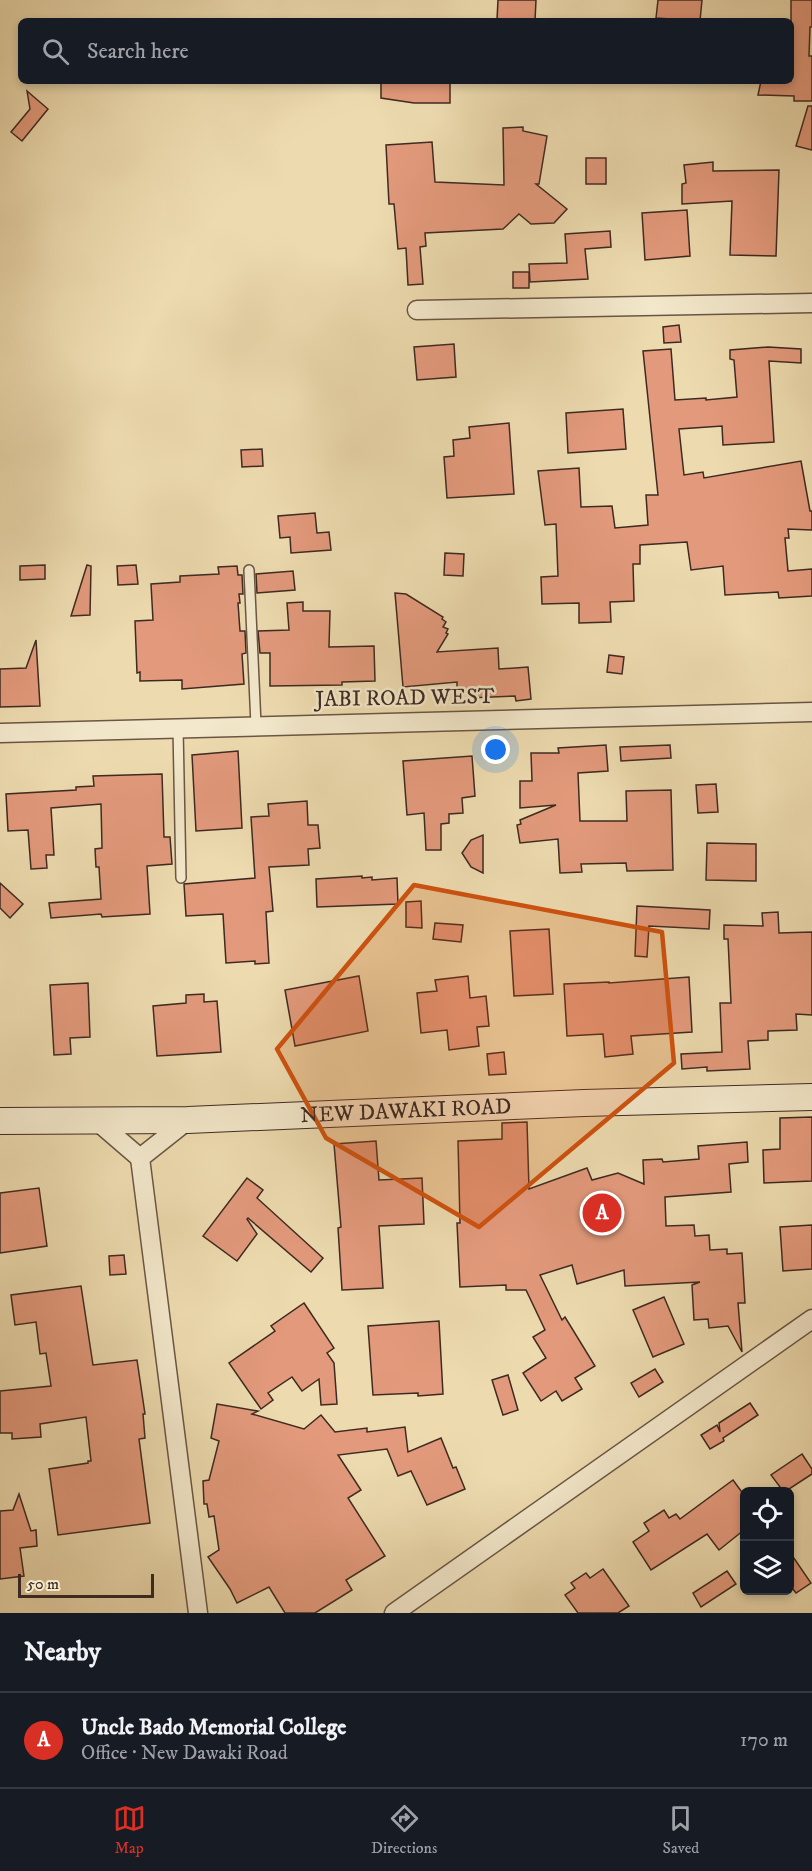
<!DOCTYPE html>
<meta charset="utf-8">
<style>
:root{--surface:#171b24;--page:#242831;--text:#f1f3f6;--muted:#9ea1a6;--line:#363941;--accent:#d93025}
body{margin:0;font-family:"IM FELL DW Pica",serif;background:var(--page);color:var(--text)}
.controls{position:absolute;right:18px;bottom:18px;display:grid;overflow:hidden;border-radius:9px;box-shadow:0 3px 9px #0003}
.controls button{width:54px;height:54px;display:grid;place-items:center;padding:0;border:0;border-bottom:2px solid var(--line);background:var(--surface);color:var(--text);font:30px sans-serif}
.scale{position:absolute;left:18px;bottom:15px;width:136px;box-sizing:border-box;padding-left:6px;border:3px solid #3e2a21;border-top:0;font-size:16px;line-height:21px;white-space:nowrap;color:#3e2a21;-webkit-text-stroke:4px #f3e8cb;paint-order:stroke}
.you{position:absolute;left:496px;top:750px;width:21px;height:21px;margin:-15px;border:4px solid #fff;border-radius:50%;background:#1a73e8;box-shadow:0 0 0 9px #1a73e833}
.badge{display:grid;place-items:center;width:39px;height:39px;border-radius:50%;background:var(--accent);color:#fff;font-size:20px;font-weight:700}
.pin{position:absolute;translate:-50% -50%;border:3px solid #fff;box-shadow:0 2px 6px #0006}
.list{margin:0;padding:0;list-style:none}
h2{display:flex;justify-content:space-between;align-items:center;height:78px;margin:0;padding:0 24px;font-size:26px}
h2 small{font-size:20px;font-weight:400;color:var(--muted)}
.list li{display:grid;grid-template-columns:39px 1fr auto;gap:18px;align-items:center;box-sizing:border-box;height:96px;padding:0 24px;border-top:2px solid var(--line)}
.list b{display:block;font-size:22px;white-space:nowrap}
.list p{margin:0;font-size:20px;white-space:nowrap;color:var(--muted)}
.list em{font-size:20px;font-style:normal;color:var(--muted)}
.icon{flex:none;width:33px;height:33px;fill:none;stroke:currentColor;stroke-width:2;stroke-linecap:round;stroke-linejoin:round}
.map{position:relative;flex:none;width:812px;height:1613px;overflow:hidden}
.search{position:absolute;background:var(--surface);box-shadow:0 3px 9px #0003;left:18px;right:18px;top:18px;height:66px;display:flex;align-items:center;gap:15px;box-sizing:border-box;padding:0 21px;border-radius:9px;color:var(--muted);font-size:22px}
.sheet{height:174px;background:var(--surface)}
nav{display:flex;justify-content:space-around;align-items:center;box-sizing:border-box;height:84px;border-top:2px solid var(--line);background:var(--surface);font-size:16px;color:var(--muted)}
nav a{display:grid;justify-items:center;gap:3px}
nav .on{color:var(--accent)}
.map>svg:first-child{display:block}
</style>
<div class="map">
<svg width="812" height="1613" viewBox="0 0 812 1613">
<rect width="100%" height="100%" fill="#eddbaf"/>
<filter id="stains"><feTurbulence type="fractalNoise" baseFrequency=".00333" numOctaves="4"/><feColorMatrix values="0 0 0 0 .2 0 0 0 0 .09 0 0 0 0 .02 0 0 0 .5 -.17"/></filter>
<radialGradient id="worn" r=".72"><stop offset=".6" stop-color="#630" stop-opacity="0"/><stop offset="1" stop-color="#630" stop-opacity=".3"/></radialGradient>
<!-- building -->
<g fill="#e39a7c" stroke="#3e2a21" stroke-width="1.5">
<path d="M 498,0 L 536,0 L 535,21 L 497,20 Z"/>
<path d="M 658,0 L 702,0 L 700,21 L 656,18 Z"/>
<path d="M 791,0 L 812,0 L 812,27 L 810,27 L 809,56 L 812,56 L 812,101 L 794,101 L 794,96 L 758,95 L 761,81 L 791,81 Z"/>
<path d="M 381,81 L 450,81 L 450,103 L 414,103 L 381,98 Z"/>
<path d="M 27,91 L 48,109 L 22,141 L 11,132 L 30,109 Z"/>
<path d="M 808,106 L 812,106 L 812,150 L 796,146 Z"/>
<path d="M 523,127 L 523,131 L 547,136 L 539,184 L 536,184 L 567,209 L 554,223 L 531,224 L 519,214 L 503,229 L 425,233 L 426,246 L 420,247 L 423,284 L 408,285 L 406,248 L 398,249 L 394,204 L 389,204 L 386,145 L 432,142 L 435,182 L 504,185 L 503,128 Z"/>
<rect x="586" y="158" width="20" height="26"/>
<path d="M 713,162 L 713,171 L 779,170 L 776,256 L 730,255 L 732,201 L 682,204 L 682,184 L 686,183 L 684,165 Z"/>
<path d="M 687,210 L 690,256 L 645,260 L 642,213 Z"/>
<path d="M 610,231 L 611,247 L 585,249 L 588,279 L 530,282 L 529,264 L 567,263 L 565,234 Z"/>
<rect x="513" y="272" width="16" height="16"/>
<path d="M 679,325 L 681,342 L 664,343 L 663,327 Z"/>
<path d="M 454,344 L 456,377 L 417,380 L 414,347 Z"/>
<path d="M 768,347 L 801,349 L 801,363 L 769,361 L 774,442 L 723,445 L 722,426 L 679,429 L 684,475 L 703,472 L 704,478 L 801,461 L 810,511 L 812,511 L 812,530 L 788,529 L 789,538 L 785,538 L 788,571 L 812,569 L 812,596 L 779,598 L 778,592 L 725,595 L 723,566 L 691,570 L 687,542 L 640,545 L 640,564 L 633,564 L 634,601 L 610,602 L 611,622 L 579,623 L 579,603 L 542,604 L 541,577 L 558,576 L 556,524 L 545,525 L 538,471 L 579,468 L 581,507 L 612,506 L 615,528 L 648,525 L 646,495 L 658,495 L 643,351 L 671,349 L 675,400 L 706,398 L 706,400 L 737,397 L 734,360 L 730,359 L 730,350 Z"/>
<path d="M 623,409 L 626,449 L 568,453 L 566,413 Z"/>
<path d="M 509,423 L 514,494 L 447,498 L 444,457 L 454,456 L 453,440 L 470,438 L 469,427 Z"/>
<path d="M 262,449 L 263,466 L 242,467 L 241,450 Z"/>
<path d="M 315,513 L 317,533 L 329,532 L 331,550 L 291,553 L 290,537 L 280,538 L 278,516 Z"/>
<path d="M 445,553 L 464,554 L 463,576 L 444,575 Z"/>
<path d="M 45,565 L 45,579 L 20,580 L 20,566 Z"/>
<path d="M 87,565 L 91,566 L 90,615 L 71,616 Z"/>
<path d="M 136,565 L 138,584 L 118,585 L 117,566 Z"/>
<path d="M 237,566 L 238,575 L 242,575 L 243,594 L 239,594 L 240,603 L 238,603 L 240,631 L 245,631 L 246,653 L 242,654 L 244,684 L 182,689 L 182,680 L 140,681 L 140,672 L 137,673 L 135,621 L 153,620 L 151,584 L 180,582 L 180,576 L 219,574 L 218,567 Z"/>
<path d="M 293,571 L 295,590 L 257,593 L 256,574 Z"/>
<path d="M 395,593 L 406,594 L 443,617 L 442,619 L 446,622 L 443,627 L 448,629 L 446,633 L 448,634 L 437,652 L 498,648 L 499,669 L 528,667 L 531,699 L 516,701 L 515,696 L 468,698 L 468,692 L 457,693 L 457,682 L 403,687 Z"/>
<path d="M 303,602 L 303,611 L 330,611 L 329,647 L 374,646 L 375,681 L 342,682 L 342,685 L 270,686 L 270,653 L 260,653 L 258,631 L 289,630 L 287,603 Z"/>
<path d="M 36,640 L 40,706 L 0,707 L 0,669 L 26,668 Z"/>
<path d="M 609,655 L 624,657 L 622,674 L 607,672 Z"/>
<path d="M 606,745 L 608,771 L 578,773 L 580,821 L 627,821 L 626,791 L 671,790 L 673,870 L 627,871 L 626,863 L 581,864 L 582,872 L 560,873 L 558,839 L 520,843 L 517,825 L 521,824 L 520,820 L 556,805 L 520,808 L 520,781 L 532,781 L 531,753 L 559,753 L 558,748 Z"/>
<path d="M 670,745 L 671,758 L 621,761 L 620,747 Z"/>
<path d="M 238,751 L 242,828 L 196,831 L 192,755 Z"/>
<path d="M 472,756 L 475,796 L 462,798 L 463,813 L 449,814 L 449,823 L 441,824 L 441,850 L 426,850 L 424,813 L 407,815 L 403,761 Z"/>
<path d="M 162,774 L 164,837 L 170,837 L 172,864 L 147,866 L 150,914 L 102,917 L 101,914 L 51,918 L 49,903 L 101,899 L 99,867 L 96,867 L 95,849 L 102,848 L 101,804 L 51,808 L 54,855 L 46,855 L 47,868 L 31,869 L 28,830 L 8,831 L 6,794 L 76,790 L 76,787 L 94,786 L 93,776 Z"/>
<path d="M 716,784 L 718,812 L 698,813 L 696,785 Z"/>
<path d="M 307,801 L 308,825 L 318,825 L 320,848 L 308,849 L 309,865 L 269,867 L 273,911 L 266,912 L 269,963 L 255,964 L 255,961 L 226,963 L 223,914 L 186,916 L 184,884 L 255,878 L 251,817 L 269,816 L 268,804 Z"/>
<path d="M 483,835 L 483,873 L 471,867 L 462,853 L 471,840 Z"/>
<path d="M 707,843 L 756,844 L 756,881 L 706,880 Z"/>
<path d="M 362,876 L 362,878 L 372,877 L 372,880 L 397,878 L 398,904 L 317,907 L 316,879 Z"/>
<path d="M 0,883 L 23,904 L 10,918 L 0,908 Z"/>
<path d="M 421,901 L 422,928 L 406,927 L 406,902 Z"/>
<path d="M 637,906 L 710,910 L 709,929 L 649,926 L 647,957 L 635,956 Z"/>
<path d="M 778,912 L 779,933 L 812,932 L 812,1015 L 796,1014 L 797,1030 L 768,1031 L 768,1040 L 748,1041 L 750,1069 L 707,1071 L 707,1067 L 682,1069 L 681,1054 L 722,1052 L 720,1003 L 731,1003 L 728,939 L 724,939 L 724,925 L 763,926 L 762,913 Z"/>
<path d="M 435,923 L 463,925 L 461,942 L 433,939 Z"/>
<path d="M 549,929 L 553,994 L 514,996 L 510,931 Z"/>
<path d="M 359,976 L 368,1031 L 295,1046 L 285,990 Z"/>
<path d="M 468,976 L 470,998 L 486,996 L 489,1026 L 477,1027 L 479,1046 L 449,1050 L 447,1030 L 421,1033 L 417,993 L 437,991 L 435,980 Z"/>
<path d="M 689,977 L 692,1032 L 631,1036 L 633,1054 L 605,1057 L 603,1034 L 567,1036 L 564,984 L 609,982 L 609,983 Z"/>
<path d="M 88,983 L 90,1037 L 70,1038 L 71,1054 L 54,1055 L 50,985 Z"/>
<path d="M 204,994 L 204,1002 L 217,1001 L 221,1052 L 157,1056 L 153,1006 L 186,1003 L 186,995 Z"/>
<path d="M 504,1052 L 506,1074 L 489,1075 L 487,1054 Z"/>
<path d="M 812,1117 L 812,1181 L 764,1183 L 763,1150 L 780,1149 L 780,1118 Z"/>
<path d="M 527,1122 L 529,1189 L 587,1168 L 592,1180 L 618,1173 L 644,1184 L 643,1160 L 662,1159 L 663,1162 L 699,1159 L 698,1146 L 747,1142 L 748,1162 L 729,1164 L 731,1192 L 665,1197 L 666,1226 L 694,1225 L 695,1236 L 709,1235 L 710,1250 L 727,1249 L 727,1254 L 742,1253 L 745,1303 L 738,1303 L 742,1352 L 728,1326 L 709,1328 L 708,1319 L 694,1320 L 692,1285 L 700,1282 L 625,1286 L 624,1270 L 577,1284 L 572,1265 L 540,1275 L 562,1320 L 565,1317 L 595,1366 L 575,1378 L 582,1389 L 562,1401 L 556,1391 L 541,1401 L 523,1373 L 546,1358 L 533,1337 L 545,1330 L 526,1290 L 506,1290 L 506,1285 L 460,1287 L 457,1223 L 460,1223 L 458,1141 L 502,1139 L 502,1123 Z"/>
<path d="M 376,1141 L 379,1180 L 422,1178 L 424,1224 L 379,1226 L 383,1288 L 342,1290 L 338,1228 L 341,1227 L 334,1144 Z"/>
<path d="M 247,1178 L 263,1190 L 257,1198 L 323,1258 L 311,1272 L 248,1218 L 247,1219 L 257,1234 L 237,1261 L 203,1236 Z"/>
<path d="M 39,1188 L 47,1246 L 0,1253 L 0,1193 Z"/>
<path d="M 812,1225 L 812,1269 L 783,1271 L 780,1227 Z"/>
<path d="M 124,1255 L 126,1274 L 110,1275 L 109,1256 Z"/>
<path d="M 81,1286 L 93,1365 L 137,1360 L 145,1414 L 143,1414 L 145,1438 L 139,1439 L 150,1523 L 58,1535 L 49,1469 L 88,1463 L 88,1461 L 91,1461 L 86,1417 L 40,1424 L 41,1437 L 12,1439 L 12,1433 L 0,1433 L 0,1391 L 51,1386 L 46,1353 L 40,1354 L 36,1322 L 15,1325 L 11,1295 Z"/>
<path d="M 664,1297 L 684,1344 L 653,1357 L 633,1310 Z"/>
<path d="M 304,1303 L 334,1348 L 327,1353 L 334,1363 L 337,1404 L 321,1405 L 319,1379 L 302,1391 L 292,1377 L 268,1393 L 273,1400 L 261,1409 L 229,1363 L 275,1331 L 271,1326 Z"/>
<path d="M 439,1321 L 443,1394 L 418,1396 L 418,1393 L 373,1395 L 368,1326 Z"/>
<path d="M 655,1369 L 663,1382 L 639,1397 L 631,1383 Z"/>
<path d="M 508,1375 L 518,1410 L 503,1415 L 492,1380 Z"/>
<path d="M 750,1403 L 758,1415 L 723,1438 L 724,1441 L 710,1449 L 701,1435 L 717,1425 L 720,1432 L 719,1423 Z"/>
<path d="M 217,1404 L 258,1411 L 252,1414 L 304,1429 L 321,1415 L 335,1432 L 367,1428 L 367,1432 L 405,1427 L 408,1452 L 441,1438 L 453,1468 L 456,1467 L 465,1489 L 427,1505 L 411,1471 L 398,1476 L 387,1449 L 338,1455 L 361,1490 L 348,1498 L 385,1556 L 346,1580 L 352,1590 L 315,1613 L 285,1613 L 269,1587 L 237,1603 L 230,1589 L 208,1557 L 219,1550 L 214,1516 L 209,1517 L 207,1504 L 204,1504 L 203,1481 L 209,1480 L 219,1441 L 211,1438 Z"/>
<path d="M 802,1454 L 812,1469 L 812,1474 L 786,1491 L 783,1491 L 771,1475 Z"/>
<path d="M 733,1480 L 744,1495 L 744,1530 L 719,1550 L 707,1534 L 651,1570 L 633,1542 L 649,1531 L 644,1523 L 664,1510 L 669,1518 L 676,1514 L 680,1519 Z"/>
<path d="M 19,1494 L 31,1531 L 36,1530 L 37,1546 L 20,1548 L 24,1576 L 0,1579 L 0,1511 L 13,1510 Z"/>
<path d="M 789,1551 L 811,1583 L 796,1593 L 789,1584 Z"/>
<path d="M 603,1569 L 629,1606 L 618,1613 L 578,1613 L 565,1595 L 575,1588 L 571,1583 L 586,1573 L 590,1578 Z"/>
<path d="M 727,1571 L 736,1584 L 701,1607 L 693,1593 Z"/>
</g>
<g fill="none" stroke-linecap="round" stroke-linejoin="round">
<!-- lane casing -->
<g stroke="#6a5644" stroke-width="12">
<g id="lane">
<path d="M 249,570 L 256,725"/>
<path d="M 178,728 L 181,878"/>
</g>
</g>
<!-- street casing -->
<g stroke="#6a5644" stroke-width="21">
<g id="street">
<path d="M 417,310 L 812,303"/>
<path d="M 0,733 L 812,712"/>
<path d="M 188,1120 L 140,1158 L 198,1613"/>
<path d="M 97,1121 L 140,1158"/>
<path d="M 394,1613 L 812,1319"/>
</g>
</g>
<!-- secondary casing -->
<g stroke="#3e2a21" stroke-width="28">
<g id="secondary">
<path id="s1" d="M 0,1121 L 188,1120 L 584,1103 L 812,1097"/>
</g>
</g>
<!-- lane -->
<use href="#lane" stroke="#f3e8cb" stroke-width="9"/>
<!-- street -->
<use href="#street" stroke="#f3e8cb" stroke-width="18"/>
<!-- secondary -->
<use href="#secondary" stroke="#f3e8cb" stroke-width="26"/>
</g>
<!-- marked area -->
<path fill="#ce520f" fill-opacity="0.2" stroke="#ce520f" stroke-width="4.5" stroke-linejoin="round" d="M 414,885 L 662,932 L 674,1063 L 479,1227 L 326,1138 L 277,1049 Z"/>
<g text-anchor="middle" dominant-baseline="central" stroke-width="5" stroke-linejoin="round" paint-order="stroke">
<!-- street labels -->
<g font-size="22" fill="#3e2a21" stroke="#f3e8cb">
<text transform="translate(405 698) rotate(-1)">JABI ROAD WEST</text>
<text stroke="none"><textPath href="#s1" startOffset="406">NEW DAWAKI ROAD</textPath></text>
</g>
</g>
<rect width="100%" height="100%" filter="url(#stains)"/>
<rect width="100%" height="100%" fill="url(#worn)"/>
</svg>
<div class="controls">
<button><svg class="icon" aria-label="locate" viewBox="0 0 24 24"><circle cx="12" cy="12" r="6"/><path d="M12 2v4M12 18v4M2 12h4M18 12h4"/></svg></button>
<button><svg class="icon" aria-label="layers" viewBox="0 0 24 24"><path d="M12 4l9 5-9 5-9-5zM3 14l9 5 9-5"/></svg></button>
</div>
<div class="scale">50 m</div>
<div class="you"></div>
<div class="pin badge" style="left:602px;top:1213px">A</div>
<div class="search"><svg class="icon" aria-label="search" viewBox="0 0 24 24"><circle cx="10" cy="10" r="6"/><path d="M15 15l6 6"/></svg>Search here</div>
</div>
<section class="sheet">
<h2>Nearby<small></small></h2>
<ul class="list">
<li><span class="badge">A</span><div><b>Uncle Bado Memorial College</b><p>Office · New Dawaki Road</p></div><em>170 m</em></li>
</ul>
</section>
<nav>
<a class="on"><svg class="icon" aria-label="map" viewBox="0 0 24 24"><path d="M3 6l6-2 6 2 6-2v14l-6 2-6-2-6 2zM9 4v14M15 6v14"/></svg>Map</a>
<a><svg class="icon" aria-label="directions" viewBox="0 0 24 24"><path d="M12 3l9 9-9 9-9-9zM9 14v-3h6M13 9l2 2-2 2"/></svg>Directions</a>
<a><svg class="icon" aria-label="saved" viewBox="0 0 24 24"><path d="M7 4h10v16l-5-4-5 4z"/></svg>Saved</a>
</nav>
